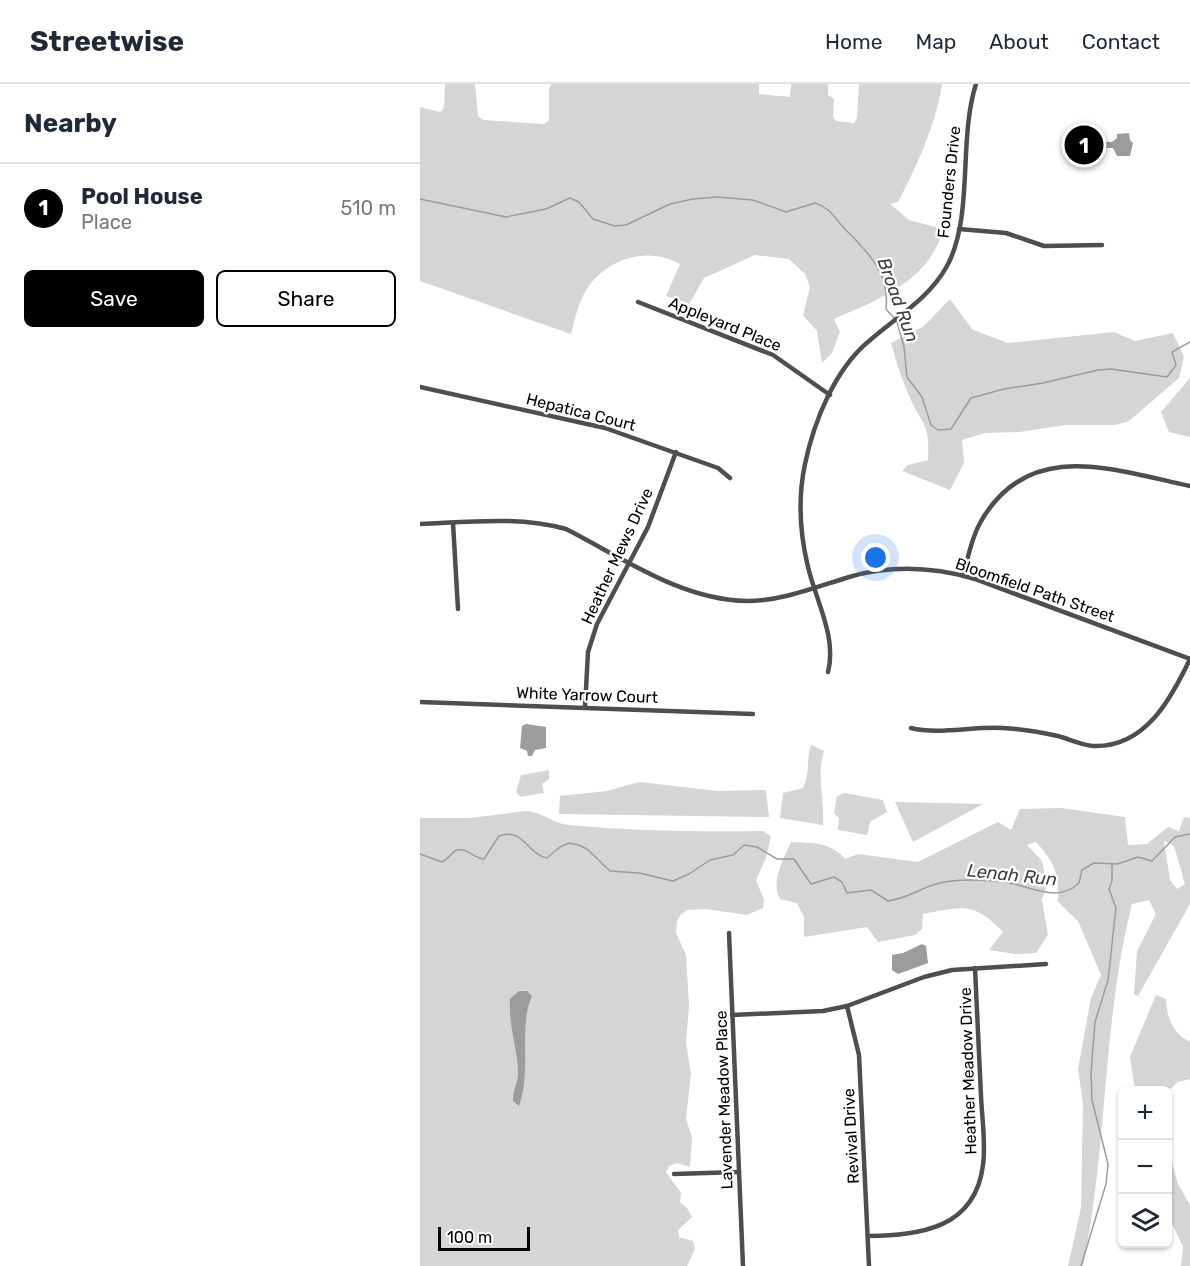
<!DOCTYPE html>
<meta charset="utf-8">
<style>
:root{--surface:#fff;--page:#f2f2f3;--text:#1f2937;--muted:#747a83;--line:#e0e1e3;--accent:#000}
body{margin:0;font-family:Rubik,sans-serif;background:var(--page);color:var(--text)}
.controls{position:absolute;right:18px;bottom:18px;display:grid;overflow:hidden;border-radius:9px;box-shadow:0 2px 4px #0004}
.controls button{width:54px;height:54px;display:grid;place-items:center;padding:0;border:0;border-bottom:2px solid var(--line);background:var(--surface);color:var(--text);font:30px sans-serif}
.scale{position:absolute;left:18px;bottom:15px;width:92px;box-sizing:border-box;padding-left:6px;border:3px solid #000;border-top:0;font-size:16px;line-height:21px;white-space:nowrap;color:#000;-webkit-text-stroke:4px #fff;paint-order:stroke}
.you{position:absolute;left:456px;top:474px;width:21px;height:21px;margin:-15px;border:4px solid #fff;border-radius:50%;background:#1a73e8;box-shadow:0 0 0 9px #1a73e833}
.badge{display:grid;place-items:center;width:39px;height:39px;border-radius:50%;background:var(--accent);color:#fff;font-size:20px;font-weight:700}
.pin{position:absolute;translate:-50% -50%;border:3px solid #fff;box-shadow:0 2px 6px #0006}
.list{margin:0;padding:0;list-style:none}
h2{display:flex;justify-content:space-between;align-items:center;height:78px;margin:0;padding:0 24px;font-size:26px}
h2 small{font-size:20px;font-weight:400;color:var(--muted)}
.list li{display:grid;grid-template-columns:39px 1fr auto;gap:18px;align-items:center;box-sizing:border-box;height:90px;padding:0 24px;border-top:2px solid var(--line)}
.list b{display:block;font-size:22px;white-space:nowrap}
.list p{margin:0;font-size:20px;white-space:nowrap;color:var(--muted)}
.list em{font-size:20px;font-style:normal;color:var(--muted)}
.actions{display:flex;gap:12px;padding:18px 24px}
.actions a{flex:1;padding:14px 0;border:2px solid var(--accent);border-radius:9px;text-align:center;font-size:21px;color:var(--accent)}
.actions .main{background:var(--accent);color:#fff}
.icon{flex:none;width:33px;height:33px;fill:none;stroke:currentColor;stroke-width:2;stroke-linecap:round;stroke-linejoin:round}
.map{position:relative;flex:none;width:770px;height:1182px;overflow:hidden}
header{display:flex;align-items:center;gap:36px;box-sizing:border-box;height:84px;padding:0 30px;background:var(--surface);border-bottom:2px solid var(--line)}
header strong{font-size:28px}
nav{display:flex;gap:33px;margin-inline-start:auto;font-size:21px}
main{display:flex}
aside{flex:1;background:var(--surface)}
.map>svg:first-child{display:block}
</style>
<header>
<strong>Streetwise</strong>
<nav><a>Home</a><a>Map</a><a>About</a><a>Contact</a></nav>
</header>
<main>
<aside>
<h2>Nearby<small></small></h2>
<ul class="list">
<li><span class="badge">1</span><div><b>Pool House</b><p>Place</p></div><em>510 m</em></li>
</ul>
<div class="actions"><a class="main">Save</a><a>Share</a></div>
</aside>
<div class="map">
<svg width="770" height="1182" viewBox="0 0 770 1182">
<rect width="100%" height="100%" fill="#fff"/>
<!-- green -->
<g fill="#d5d5d5" fill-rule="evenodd">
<path d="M 25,0 L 55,0 L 58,32 L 63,36 L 124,40 L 129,36 L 129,4 L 132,0 L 339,0 L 339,10 L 370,13 L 371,0 L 408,0 L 408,11 L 414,15 L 413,33 L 416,37 L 434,39 L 437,34 L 439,0 L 522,0 C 517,38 496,84 478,118 L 470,120 L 489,136 L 523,145 C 511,196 458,216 414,235 L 420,248 L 412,269 L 402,279 L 397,247 L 383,231 L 390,203 L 385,190 L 369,175 L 335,171 L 284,194 L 269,220 L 246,212 L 260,180 C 225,160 179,177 162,214 C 157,225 154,238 151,250 L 0,197 L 0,23 L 20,28 L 24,24 Z"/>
<path d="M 530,215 L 553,246 L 588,259 L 694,248 L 715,257 L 753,249 L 764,273 L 759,294 L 709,337 L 696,341 L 646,341 L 599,348 L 565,349 L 542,356 L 544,379 L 530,406 L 482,387 L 488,381 L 508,376 C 510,339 503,343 490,314 C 482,296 476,278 471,259 L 504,242 Z"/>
<path d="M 770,294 L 770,353 L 749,348 L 741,328 Z"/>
<path d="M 391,661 L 404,667 C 396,691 405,716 403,741 L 360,734 L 363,709 L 383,704 C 390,690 386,676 391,661 Z"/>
<path d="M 129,686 L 129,695 L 122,700 L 124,709 L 101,713 L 96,708 L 101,691 Z"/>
<path d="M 219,698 L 298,707 L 346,706 L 349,733 L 139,730 L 140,712 L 187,707 Z"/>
<path d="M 425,709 L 463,716 L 467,728 L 450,738 L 447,751 L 418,746 L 419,734 L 414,729 L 417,712 Z"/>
<path d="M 475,718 L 563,720 L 493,758 Z"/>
<path d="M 641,724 L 705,733 L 708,761 L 727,760 L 748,743 L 759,747 L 764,733 L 770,734 L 770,820 L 718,912 L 714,910 L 717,867 L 736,830 L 729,816 L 712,820 C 682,939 688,1062 663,1182 L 648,1182 L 661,1124 L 663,1020 L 658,985 L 671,914 L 681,891 L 658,837 L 638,818 C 639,789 635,779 616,758 L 607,761 L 622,777 L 627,801 L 622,816 L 628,851 L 616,869 L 595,870 L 569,866 L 583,848 C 553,817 543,823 503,830 L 502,845 L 495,851 L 458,858 L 447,843 L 384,853 L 384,833 L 377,819 L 360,815 C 350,797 364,775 371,758 C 391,759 412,758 425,775 L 438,770 L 498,778 L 578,738 L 591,746 L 600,725 ZM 744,757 L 754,762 L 765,800 L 757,805 L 750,796 Z"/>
<path d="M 105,727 C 121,727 132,739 148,741 C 213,747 277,748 343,747 L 351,752 L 346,774 L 336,796 L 344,816 L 343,824 L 327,831 L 286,825 L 268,826 L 261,830 L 257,837 L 256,849 L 266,871 L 269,922 L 266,959 L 271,989 L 266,1035 L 272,1053 L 270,1083 L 257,1079 L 249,1082 L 246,1088 L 261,1109 L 260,1118 L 267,1124 L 272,1133 L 258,1146 L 259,1153 L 273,1157 L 275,1165 L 267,1182 L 0,1182 L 0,734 L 50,734 Z"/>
<path d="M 736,911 L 746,915 C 747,933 752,949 770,958 L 770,995 L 758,998 L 748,1007 L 715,1006 L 710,973 Z"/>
<path d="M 748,1064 L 758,1100 L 770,1121 L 770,1182 L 761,1182 L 763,1163 L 748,1131 Z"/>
</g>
<!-- water -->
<g fill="#9c9c9c">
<path d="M 709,49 L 710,56 L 713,59 L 710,72 L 697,72 L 693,64 L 686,64 L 686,58 L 692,58 L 697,54 L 697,50 Z"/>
<path d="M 106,640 L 126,643 L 126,664 L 115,666 L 112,672 L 108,672 L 107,667 L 100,664 L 102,642 Z"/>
<path d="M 502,860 L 506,862 L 508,879 L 478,890 L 472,886 L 472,871 L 483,869 Z"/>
<path d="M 99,907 L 107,907 L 112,912 C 98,943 112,986 99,1022 L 93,1017 C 93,1005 98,999 98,990 C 98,965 88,942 90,915 Z"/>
</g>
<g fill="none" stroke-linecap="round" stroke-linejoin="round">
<!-- stream -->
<g stroke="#9c9c9c" stroke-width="1.5">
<path d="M 0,115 L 86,133 L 126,125 L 150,114 L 159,118 L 173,135 L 195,142 L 206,141 L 250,120 L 273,115 L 297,113 L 333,116 L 366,128 L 395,119 C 411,124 415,135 426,146 C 448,169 470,188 466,225 L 474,234"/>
<path d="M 477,238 L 484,263 L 487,293 L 502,313 L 511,341 L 518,346 L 531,345 L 551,314 L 584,305 L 623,299 L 678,286 L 691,285 L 747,293 L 756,281 L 752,268 L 770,258"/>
<path d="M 0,770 L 22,778 C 28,776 31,768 37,766 C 48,764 53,774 64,775 L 79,752 C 103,743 107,770 127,774 L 140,763 L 149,759 L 159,761 L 167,765 L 190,787 L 219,789 L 253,797 L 269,790 L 290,776 L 313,771 L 324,761 L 337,763 L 357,775 L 374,775 L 391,800 L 414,793 L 422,798 L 427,809 L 451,806 L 468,817 C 486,815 499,805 516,800 C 537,794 563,796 585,798 C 611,802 637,820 659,799 L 662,786 L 674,779 L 697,780 L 718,773 L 732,777 L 755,753 L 770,750"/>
<path d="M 661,1182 L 686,1100 L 688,1080 L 672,1016 L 671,989 L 675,938 L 688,896 L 696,824 L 689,805 L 692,797 L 692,780"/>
</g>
<!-- street -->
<g stroke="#4e4e4e" stroke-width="4.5">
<path d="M 539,145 L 586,149 L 624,162 L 682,161"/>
<path d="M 218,218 L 353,271 L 410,311"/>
<path d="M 0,303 L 185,344 L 298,384 L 310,394"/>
<path d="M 33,439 L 38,525"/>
<path d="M 0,440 C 48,438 99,432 146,445 C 203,474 261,516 327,517 C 362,517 396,503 429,493 C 471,481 514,483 555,495 L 770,575"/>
<path d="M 543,492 C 548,474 551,455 560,439 C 608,353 694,386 770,402"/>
<path d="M 408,588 C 417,553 396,517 388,483 C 380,450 378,413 385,380 C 394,337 415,285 449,257 C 476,233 509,215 527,182 C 554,132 538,56 556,0"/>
<path d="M 0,618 L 333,630"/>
<path d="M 165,623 L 168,568 L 177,540 L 228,443 L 256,368"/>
<path d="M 491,644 C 518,651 554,642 583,644 C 601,645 620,648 638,652 C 649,655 661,661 673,662 C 725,664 751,615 770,575"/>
<path d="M 309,849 L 323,1182"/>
<path d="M 427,922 L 439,971 L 449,1182"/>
<path d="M 312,931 L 403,927 L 427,922 L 504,893 L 532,886 L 626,880"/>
<path d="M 254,1090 L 319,1088"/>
<path d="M 448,1152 C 500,1151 555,1145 563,1081 C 566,1059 562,1035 561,1012 C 559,969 557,927 555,884"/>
</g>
</g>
<g text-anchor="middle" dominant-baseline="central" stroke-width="4.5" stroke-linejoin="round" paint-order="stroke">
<!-- street labels -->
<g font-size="16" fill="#000" stroke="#fff">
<text transform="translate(529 98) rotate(-84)">Founders Drive</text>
<text transform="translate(305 240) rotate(22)">Appleyard Place</text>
<text transform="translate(161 328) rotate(14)">Hepatica Court</text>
<text transform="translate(197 472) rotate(-65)">Heather Mews Drive</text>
<text transform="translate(615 506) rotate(19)">Bloomfield Path Street</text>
<text transform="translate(167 611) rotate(2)">White Yarrow Court</text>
<text transform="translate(548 987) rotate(-92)">Heather Meadow Drive</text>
<text transform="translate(304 1016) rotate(-92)">Lavender Meadow Place</text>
<text transform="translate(431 1052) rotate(-93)">Revival Drive</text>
</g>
<!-- water labels -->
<g font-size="18" font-style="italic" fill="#3d3d3d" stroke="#fff">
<text transform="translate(478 216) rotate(70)">Broad Run</text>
<text transform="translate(592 791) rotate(6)">Lenah Run</text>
</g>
</g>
</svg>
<div class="controls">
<button>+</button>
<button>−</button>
<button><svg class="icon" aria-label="layers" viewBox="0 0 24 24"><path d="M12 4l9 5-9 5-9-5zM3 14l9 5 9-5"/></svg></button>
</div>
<div class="scale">100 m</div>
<div class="you"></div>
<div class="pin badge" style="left:664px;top:61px">1</div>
</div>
</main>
